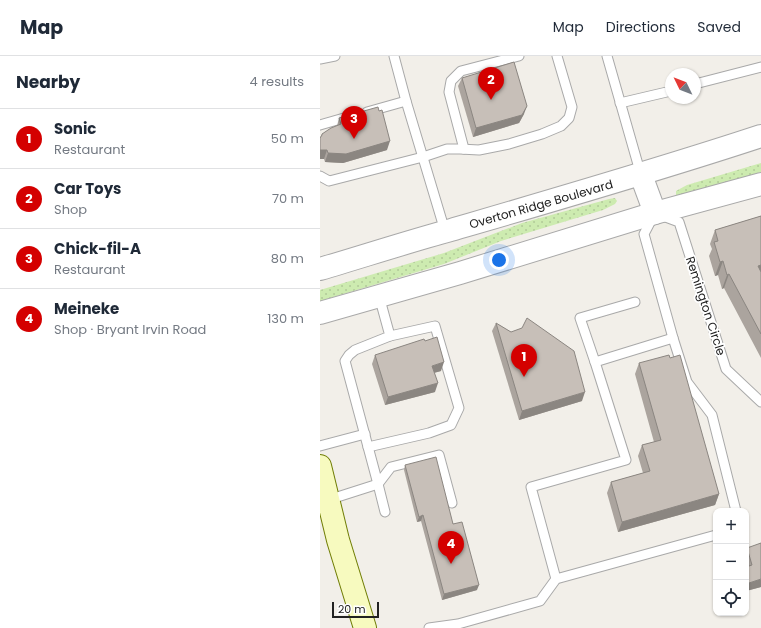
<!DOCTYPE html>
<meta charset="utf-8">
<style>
:root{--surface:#fff;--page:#f6f6f7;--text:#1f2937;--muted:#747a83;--line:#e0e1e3;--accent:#d40000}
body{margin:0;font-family:Poppins,sans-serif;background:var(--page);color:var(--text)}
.controls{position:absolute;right:12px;bottom:12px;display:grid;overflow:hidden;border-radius:8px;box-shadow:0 1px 3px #0004}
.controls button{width:36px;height:36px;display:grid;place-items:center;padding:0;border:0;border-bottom:1px solid var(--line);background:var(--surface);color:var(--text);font:20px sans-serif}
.compass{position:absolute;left:345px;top:12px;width:36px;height:36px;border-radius:50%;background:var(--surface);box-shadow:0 1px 3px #0004;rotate:313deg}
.scale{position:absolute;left:12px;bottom:10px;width:47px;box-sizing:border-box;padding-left:4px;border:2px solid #222;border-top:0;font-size:11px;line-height:14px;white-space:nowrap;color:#222;-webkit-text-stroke:3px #fff;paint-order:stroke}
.you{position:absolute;left:179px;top:204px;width:14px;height:14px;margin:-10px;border:3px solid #fff;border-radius:50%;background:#1a73e8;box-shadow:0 0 0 6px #1a73e833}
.badge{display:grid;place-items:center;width:26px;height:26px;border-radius:50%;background:var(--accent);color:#fff;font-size:13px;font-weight:700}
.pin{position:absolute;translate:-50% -33px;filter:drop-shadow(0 1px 2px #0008)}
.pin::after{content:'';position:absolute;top:21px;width:14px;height:12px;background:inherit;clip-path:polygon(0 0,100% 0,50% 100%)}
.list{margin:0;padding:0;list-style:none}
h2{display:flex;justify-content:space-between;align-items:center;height:52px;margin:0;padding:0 16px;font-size:17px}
h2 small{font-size:13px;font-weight:400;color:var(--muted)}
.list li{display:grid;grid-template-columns:26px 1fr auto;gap:12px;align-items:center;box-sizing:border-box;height:60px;padding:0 16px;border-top:1px solid var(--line)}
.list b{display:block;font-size:15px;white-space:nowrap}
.list p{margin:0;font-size:13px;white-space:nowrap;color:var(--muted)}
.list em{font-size:13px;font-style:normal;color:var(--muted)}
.icon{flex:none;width:22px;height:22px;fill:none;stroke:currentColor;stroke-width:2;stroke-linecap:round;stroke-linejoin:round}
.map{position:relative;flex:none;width:441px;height:572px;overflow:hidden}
header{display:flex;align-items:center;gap:24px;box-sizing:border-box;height:56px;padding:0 20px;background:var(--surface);border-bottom:1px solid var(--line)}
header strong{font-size:19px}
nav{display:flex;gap:22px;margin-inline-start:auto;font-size:14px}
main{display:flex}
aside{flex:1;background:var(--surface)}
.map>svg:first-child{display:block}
</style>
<header>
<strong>Map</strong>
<nav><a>Map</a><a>Directions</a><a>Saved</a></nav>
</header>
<main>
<aside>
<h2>Nearby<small>4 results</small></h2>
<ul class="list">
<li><span class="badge">1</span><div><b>Sonic</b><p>Restaurant</p></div><em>50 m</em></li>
<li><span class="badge">2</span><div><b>Car Toys</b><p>Shop</p></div><em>70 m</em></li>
<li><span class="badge">3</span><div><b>Chick-fil-A</b><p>Restaurant</p></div><em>80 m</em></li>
<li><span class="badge">4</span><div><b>Meineke</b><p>Shop · Bryant Irvin Road</p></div><em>130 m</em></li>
</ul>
</aside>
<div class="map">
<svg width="441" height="572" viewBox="0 0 441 572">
<defs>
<pattern id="grass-dots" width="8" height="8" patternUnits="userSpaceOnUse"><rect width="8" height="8" fill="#cdebb0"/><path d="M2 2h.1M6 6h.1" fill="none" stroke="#b0c997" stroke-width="1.8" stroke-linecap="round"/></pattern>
</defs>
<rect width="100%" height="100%" fill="#f2efe9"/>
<!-- grass -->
<g fill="url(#grass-dots)">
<path d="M 441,107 L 441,116 L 364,139 L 356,139 L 356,135 L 367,129 Z"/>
<path d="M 295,142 L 297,145 L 295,148 L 283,154 L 181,185 L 124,208 L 0,245 L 0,234 L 124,197 L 202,167 L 289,143 Z"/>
</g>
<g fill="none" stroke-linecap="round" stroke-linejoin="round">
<!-- service casing -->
<g stroke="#a9a9a9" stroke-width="11">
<g id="service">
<path d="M 74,0 L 86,45 L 125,175"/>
<path d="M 287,0 L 321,119"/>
<path d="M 0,3 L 15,0"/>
<path d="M 375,28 L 441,11"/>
<path d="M 300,47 L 351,35"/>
<path d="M 47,56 L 86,45"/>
<path d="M 0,69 L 31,60"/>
<path d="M 144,93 L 129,36 L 131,25 L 141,15 L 199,0"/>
<path d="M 0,120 L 9,125 L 103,101 L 127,93 L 140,93 L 159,94 L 189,88 L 222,78 L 241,70 L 249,62 L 252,51 L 237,0"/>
<path d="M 59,240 L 70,280 L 35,294 L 29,299 L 25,305 L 58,428 L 65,456"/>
<path d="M 353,282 L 324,178 L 335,157 L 359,166 L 406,313 L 441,346"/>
<path d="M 275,306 L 260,262 L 315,246"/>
<path d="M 0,390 L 45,378"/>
<path d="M 48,391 L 109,377 L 131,369 L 139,352 L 115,270 L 70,280"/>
<path d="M 8,444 L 58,428 L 71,411 L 119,399 L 132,447"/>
<path d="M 236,523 L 211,431 L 306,404 L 275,306 L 353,282 L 367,326 L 392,359 L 416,455"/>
<path d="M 109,572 L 138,568 L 220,545 L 236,523 L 396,479"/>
</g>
</g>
<!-- tertiary casing -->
<g stroke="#a9a9a9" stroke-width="24">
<g id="tertiary">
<path d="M 321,119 L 335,157"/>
<path d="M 0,213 C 44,200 87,186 131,174 C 234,144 338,114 441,80"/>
<path d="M 0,257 L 140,217 L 335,157 L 441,128"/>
</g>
</g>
<!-- secondary casing -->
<g stroke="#707d05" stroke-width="24">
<path id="secondary" d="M 0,410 L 18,484 L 45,572"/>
</g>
<!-- service -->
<use href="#service" stroke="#fff" stroke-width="9"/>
<!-- tertiary -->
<use href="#tertiary" stroke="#fff" stroke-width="22"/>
<!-- secondary -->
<use href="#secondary" stroke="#f7fabf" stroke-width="22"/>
</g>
<!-- wall -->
<g fill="#aba49e">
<path d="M 142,22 L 204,58 L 199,67 L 153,81 L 138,30 Z"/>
<path d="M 19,62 L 67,94 L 23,107 L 5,106 L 4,103 L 0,103 L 0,82 L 2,78 L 17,70 Z"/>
<path d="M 441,160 L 441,302 L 404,232 L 402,233 L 398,219 L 395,220 L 389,200 L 392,193 L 390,188 L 395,174 Z"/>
<path d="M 176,267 L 191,276 L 262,345 L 199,364 L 172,275 Z"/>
<path d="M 55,299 L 121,315 L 114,317 L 115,336 L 65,349 L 52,308 Z"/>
<path d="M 319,307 L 399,438 L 395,449 L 298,476 L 287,437 L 291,426 L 323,417 L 318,400 L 322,389 L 334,386 L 315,318 Z"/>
<path d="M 85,409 L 133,468 L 157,534 L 122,544 L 101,465 L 97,466 L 84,414 Z"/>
<path d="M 427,492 L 441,531 L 426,535 L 426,511 L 427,511 L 426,493 Z"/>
</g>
<!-- shaded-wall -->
<g fill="#8b8681">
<path d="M 207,50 L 204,58 L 199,67 L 153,81 L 156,72 Z"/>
<path d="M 70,85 L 67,94 L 23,107 L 5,106 L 8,97 Z"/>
<path d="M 0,94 L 7,94 L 4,103 L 0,103 Z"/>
<path d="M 403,205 L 398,219 L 395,220 L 400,206 Z"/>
<path d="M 441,209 L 441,221 L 438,210 Z"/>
<path d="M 409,218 L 404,232 L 402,233 L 407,219 Z"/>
<path d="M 124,306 L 121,315 L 109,318 L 112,310 Z"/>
<path d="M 118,327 L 115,336 L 65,349 L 68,341 Z"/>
<path d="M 265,336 L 262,345 L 199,364 L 202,355 Z"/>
<path d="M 399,438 L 395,449 L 298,476 L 302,466 Z"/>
<path d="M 103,459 L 101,465 L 97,466 L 99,461 Z"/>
<path d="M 441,523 L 441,531 L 426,535 L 426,528 Z"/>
<path d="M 159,529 L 157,534 L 122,544 L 124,538 Z"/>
</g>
<!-- building -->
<g fill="#c7bfb8" stroke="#8b8681">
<path d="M 194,6 L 207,50 L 202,59 L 156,72 L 142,22 Z"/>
<path d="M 58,51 L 59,55 L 62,54 L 70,85 L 26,98 L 8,97 L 7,94 L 0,94 L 0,82 L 2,79 L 2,78 L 11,72 L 21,68 L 19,62 Z"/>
<path d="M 441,160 L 441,209 L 438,210 L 441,216 L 441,278 L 409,218 L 407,219 L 403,205 L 400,206 L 394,186 L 398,185 L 395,174 Z"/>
<path d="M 207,262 L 254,295 L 265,336 L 202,355 L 176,267 L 191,276 L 202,272 Z"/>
<path d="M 117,281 L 124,306 L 112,310 L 118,327 L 68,341 L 55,299 L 104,283 L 105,285 Z"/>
<path d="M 349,299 L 350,302 L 360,299 L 399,438 L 302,466 L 291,426 L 330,415 L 322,389 L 341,384 L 319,307 Z"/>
<path d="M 116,401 L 133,468 L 142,466 L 159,529 L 124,538 L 103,459 L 99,461 L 85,409 Z"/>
<path d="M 441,487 L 441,523 L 426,528 L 426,511 L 432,509 L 427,492 Z"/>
</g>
<g text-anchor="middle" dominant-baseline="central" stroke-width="3.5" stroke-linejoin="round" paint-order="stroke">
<!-- street labels -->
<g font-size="12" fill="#222" stroke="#fff">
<text transform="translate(221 148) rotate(-16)">Overton Ridge Boulevard</text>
<text transform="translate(386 250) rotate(72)">Remington Circle</text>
</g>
</g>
</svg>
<div class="controls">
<button>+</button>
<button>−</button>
<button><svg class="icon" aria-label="locate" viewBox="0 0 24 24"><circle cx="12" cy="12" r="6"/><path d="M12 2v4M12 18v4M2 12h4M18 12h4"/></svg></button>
</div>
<svg class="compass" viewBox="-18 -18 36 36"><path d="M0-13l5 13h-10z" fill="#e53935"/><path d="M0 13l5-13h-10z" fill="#747a83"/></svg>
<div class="scale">20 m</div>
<div class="you"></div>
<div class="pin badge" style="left:204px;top:321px">1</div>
<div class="pin badge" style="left:171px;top:44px">2</div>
<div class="pin badge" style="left:34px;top:83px">3</div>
<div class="pin badge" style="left:131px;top:508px">4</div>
</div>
</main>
